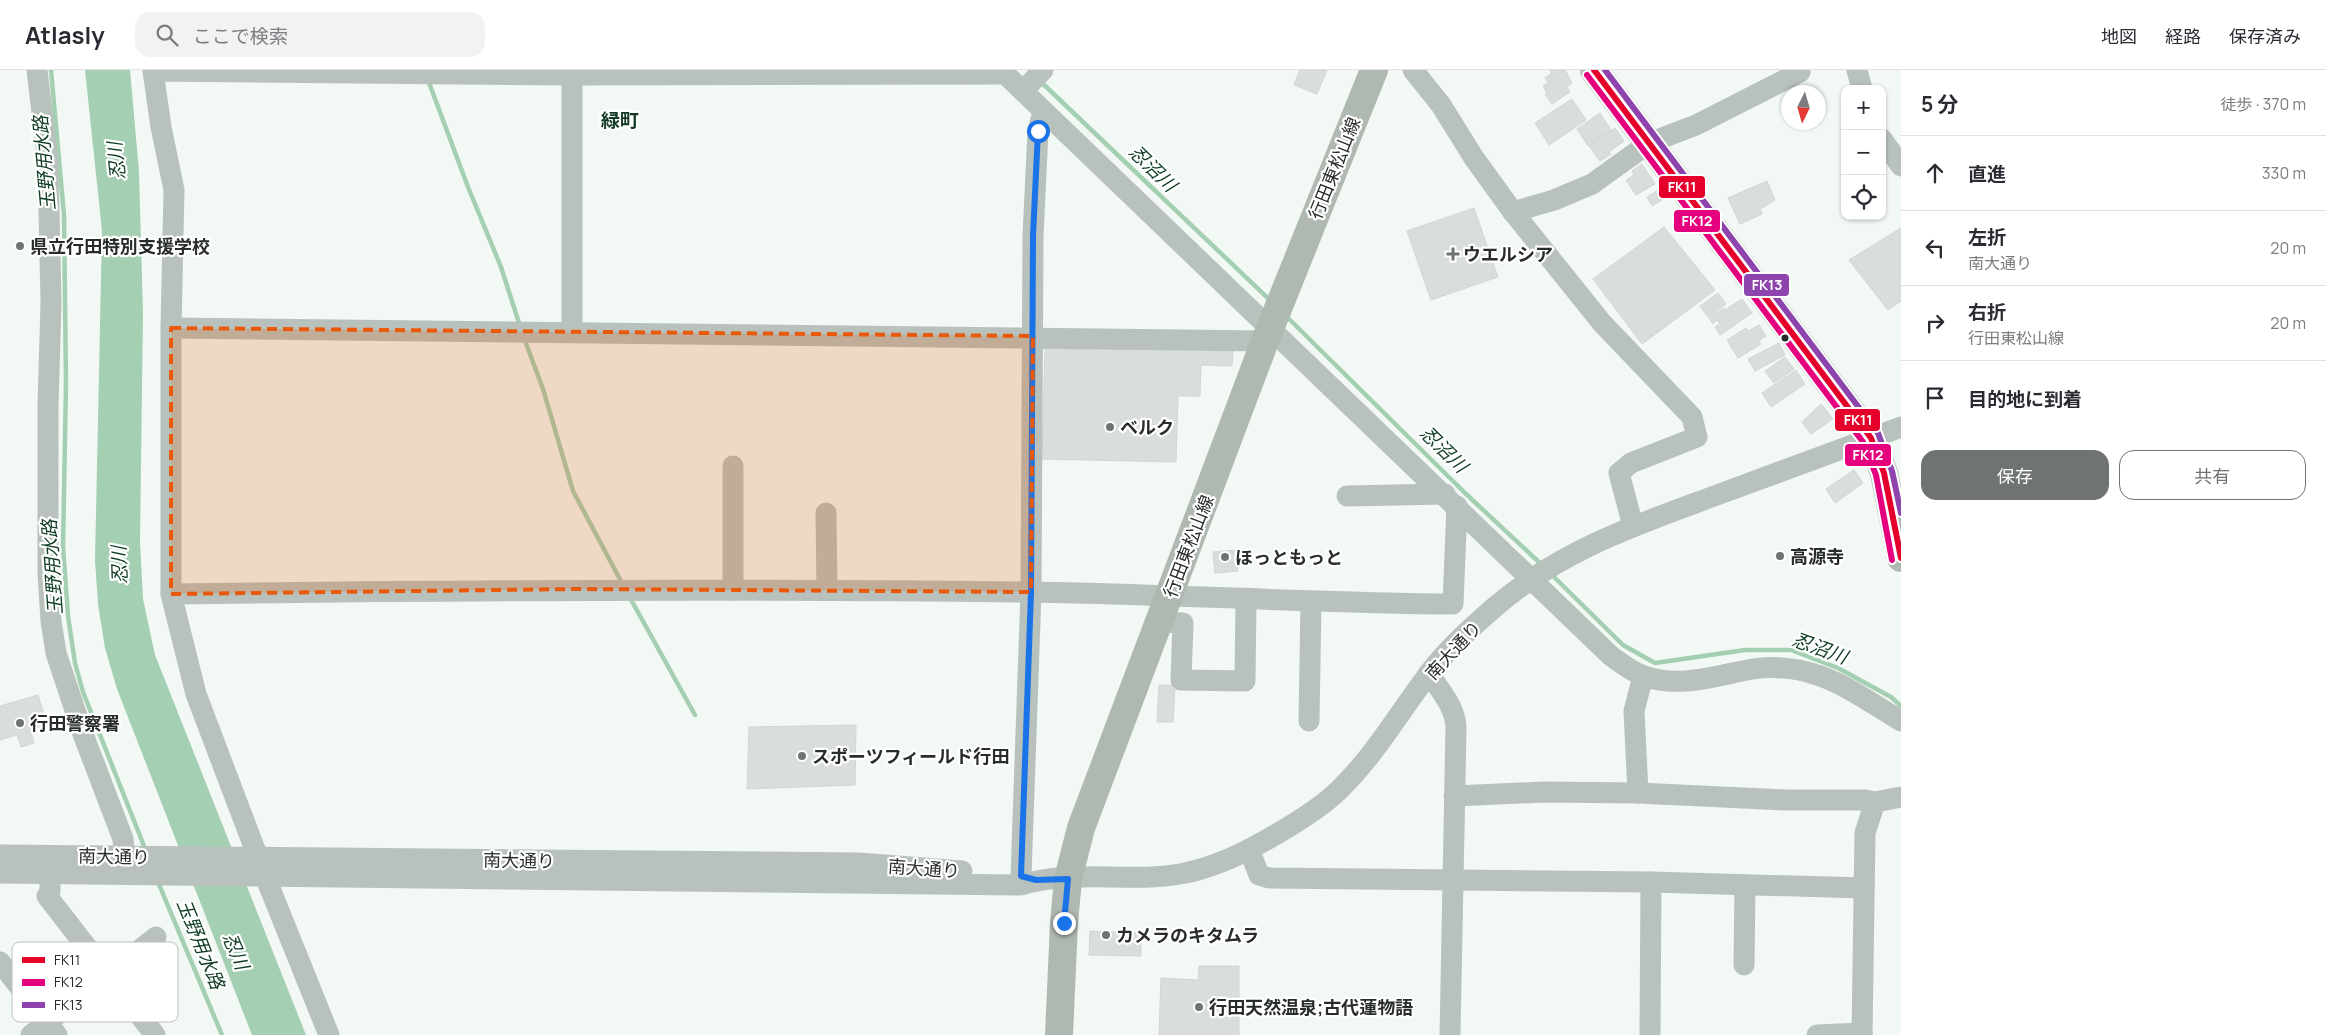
<!DOCTYPE html>
<html lang="ja">
<meta charset="utf-8">
<style>
:root{--surface:#fff;--page:#f2f2f3;--text:#2b2b33;--muted:#7c7c81;--line:#e1e1e2;--accent:#6f7470}
body{margin:0;font-family:Manrope,"Noto Sans JP",sans-serif;background:var(--page);color:var(--text)}
.controls{position:absolute;right:15px;top:15px;display:grid;overflow:hidden;border-radius:10px;box-shadow:0 1px 4px #0004}
.controls button{width:45px;height:45px;display:grid;place-items:center;padding:0;border:0;border-bottom:1px solid var(--line);background:var(--surface);color:var(--text);font:25px sans-serif}
.compass{position:absolute;left:1781px;top:15px;width:45px;height:45px;border-radius:50%;background:var(--surface);box-shadow:0 1px 4px #0004;rotate:185deg}
.stop{position:absolute;width:15px;height:15px;margin:-11px;border:4px solid #1a73e8;border-radius:50%;background:#fff}
.stop.end{background:#1a73e8;border-color:#fff;box-shadow:0 1px 5px #0008}
.list{margin:0;padding:0;list-style:none}
h2{display:flex;justify-content:space-between;align-items:center;height:65px;margin:0;padding:0 20px;font-size:21px}
h2 small{font-size:16px;font-weight:400;color:var(--muted)}
.list li{display:grid;grid-template-columns:32px 1fr auto;gap:15px;align-items:center;box-sizing:border-box;height:75px;padding:0 20px;border-top:1px solid var(--line)}
.list b{display:block;font-size:19px;white-space:nowrap}
.list p{margin:0;font-size:16px;white-space:nowrap;color:var(--muted)}
.list em{font-size:16px;font-style:normal;color:var(--muted)}
.actions{display:flex;gap:10px;padding:15px 20px}
.actions a{flex:1;padding:11px 0;border:1px solid var(--accent);border-radius:15px;text-align:center;font-size:18px;color:var(--accent)}
.actions .main{background:var(--accent);color:#fff}
.icon{flex:none;width:28px;height:28px;fill:none;stroke:currentColor;stroke-width:2;stroke-linecap:round;stroke-linejoin:round}
.map{position:relative;flex:none;width:1901px;height:965px;overflow:hidden}
header{display:flex;align-items:center;gap:30px;box-sizing:border-box;height:70px;padding:0 25px;background:var(--surface);border-bottom:1px solid var(--line)}
header strong{font-size:24px}
nav{display:flex;gap:28px;margin-inline-start:auto;font-size:18px}
.search{width:350px;height:45px;background:var(--page);display:flex;align-items:center;gap:12px;box-sizing:border-box;padding:0 18px;border-radius:15px;color:var(--muted);font-size:19px}
main{display:flex}
aside{flex:1;background:var(--surface)}
.map>svg:first-child{display:block}
</style>
<header>
<strong>Atlasly</strong>
<div class="search"><svg class="icon" aria-label="search" viewBox="0 0 24 24"><circle cx="10" cy="10" r="6"/><path d="M15 15l6 6"/></svg>ここで検索</div>
<nav><a>地図</a><a>経路</a><a>保存済み</a></nav>
</header>
<main>
<div class="map">
<svg width="1901" height="965" viewBox="0 0 1901 965">
<rect width="100%" height="100%" fill="#f2f8f3"/>
<!-- water -->
<path fill="#a4cfb3" d="M 85,0 L 130,0 L 131,11 L 139,102 L 143,243 L 140,472 L 143,529 L 155,585 L 306,965 L 252,965 L 117,619 L 105,578 L 98,534 L 95,490 L 102,161 Z"/>
<g fill="none" stroke-linecap="round" stroke-linejoin="round">
<!-- stream -->
<g stroke="#a4cfb3" stroke-width="4.5">
<path d="M 51,0 L 64,145 L 66,314 L 63,477 L 68,546 L 75,593 L 83,622 L 146,781"/>
<path d="M 428,10 L 468,117 L 501,197 L 520,256"/>
<path d="M 1040,11 L 1272,232"/>
<path d="M 1286,246 L 1465,423 L 1542,495"/>
<path d="M 524,268 L 543,319 L 573,421 L 623,515"/>
<path d="M 1551,504 L 1623,575 L 1655,593 L 1745,580 L 1791,580 L 1838,598 L 1891,627 L 1901,636"/>
<path d="M 629,526 L 695,645"/>
<path d="M 158,812 L 222,965"/>
</g>
</g>
<!-- building -->
<g fill="#d9deda" stroke="#d2d6d3">
<path d="M 1300,0 L 1327,0 L 1317,24 L 1294,15 Z"/>
<path d="M 1565,0 L 1572,13 L 1567,17 L 1570,22 L 1552,34 L 1545,24 L 1547,23 L 1543,16 L 1548,12 L 1545,8 L 1551,4 L 1550,0 Z"/>
<path d="M 1572,29 L 1586,50 L 1549,75 L 1535,53 Z"/>
<path d="M 1600,43 L 1611,60 L 1588,76 L 1577,59 Z"/>
<path d="M 1615,58 L 1624,71 L 1609,82 L 1611,84 L 1600,91 L 1589,76 Z"/>
<path d="M 1642,94 L 1655,114 L 1636,125 L 1626,110 L 1634,105 L 1632,101 Z"/>
<path d="M 1767,111 L 1775,130 L 1760,139 L 1762,144 L 1740,154 L 1728,128 Z"/>
<path d="M 1661,118 L 1667,127 L 1652,136 L 1647,127 Z"/>
<path d="M 1474,138 L 1498,207 L 1431,230 L 1407,161 Z"/>
<path d="M 1664,157 L 1715,220 L 1642,274 L 1593,209 Z"/>
<path d="M 1901,158 L 1901,231 L 1888,240 L 1849,190 Z"/>
<path d="M 1718,223 L 1726,234 L 1708,247 L 1700,236 Z"/>
<path d="M 1742,229 L 1752,243 L 1720,265 L 1715,257 L 1720,254 L 1717,250 L 1713,254 L 1709,248 L 1724,238 L 1725,240 Z"/>
<path d="M 1759,255 L 1766,266 L 1759,271 L 1761,274 L 1738,288 L 1727,270 L 1746,258 L 1748,261 Z"/>
<path d="M 1779,273 L 1785,285 L 1755,301 L 1748,289 Z"/>
<path d="M 1045,276 L 1233,281 L 1232,296 L 1201,295 L 1200,326 L 1178,326 L 1176,392 L 1042,389 Z"/>
<path d="M 1785,287 L 1794,299 L 1774,313 L 1765,301 Z"/>
<path d="M 1796,300 L 1805,314 L 1771,337 L 1762,323 Z"/>
<path d="M 1821,334 L 1833,349 L 1811,364 L 1802,352 Z"/>
<path d="M 1854,400 L 1863,413 L 1835,433 L 1826,419 Z"/>
<path d="M 1236,480 L 1238,501 L 1215,503 L 1213,482 Z"/>
<path d="M 1159,615 L 1175,616 L 1173,652 L 1157,652 Z"/>
<path d="M 38,625 L 48,657 L 31,662 L 34,673 L 21,677 L 17,665 L 0,670 L 0,636 Z"/>
<path d="M 856,655 L 855,715 L 747,719 L 749,657 Z"/>
<path d="M 1090,861 L 1141,863 L 1141,886 L 1089,885 Z"/>
<path d="M 1199,896 L 1239,896 L 1239,965 L 1159,965 L 1161,908 L 1198,910 Z"/>
</g>
<g fill="none" stroke-linecap="round" stroke-linejoin="round">
<!-- minor -->
<g stroke="#b8c1bb" stroke-width="21">
<path d="M 37,0 L 48,92 L 51,233 L 48,335 L 48,502 L 51,551 L 56,583 L 83,664 L 123,769 L 126,799"/>
<path d="M 1001,0 L 1611,586 C 1621,593 1632,602 1644,606 C 1680,619 1717,605 1753,599 C 1771,596 1797,598 1814,604 C 1841,611 1877,637 1901,651"/>
<path d="M 1413,0 L 1441,35 L 1474,88 L 1513,142 L 1602,253 L 1692,347 L 1697,367 L 1631,393 L 1619,403 L 1633,456"/>
<path d="M 1857,0 L 1862,19"/>
<path d="M 1023,21 L 1043,0"/>
<path d="M 1882,69 L 1901,96"/>
<path d="M 1513,142 L 1554,130 L 1592,114 L 1649,73 L 1696,55 L 1800,2 L 1799,0"/>
<path d="M 171,258 L 1265,271"/>
<path d="M 572,262 L 572,5 L 1004,4"/>
<path d="M 733,396 L 733,520"/>
<path d="M 1347,426 L 1445,424"/>
<path d="M 826,443 L 827,520"/>
<path d="M 171,524 C 457,520 742,519 1028,522 C 1170,524 1312,533 1453,534 L 1457,436"/>
<path d="M 1159,552 L 1183,553 L 1181,610 L 1245,611 L 1246,529"/>
<path d="M 1429,603 C 1440,621 1455,636 1456,657 L 1450,965"/>
<path d="M 1309,651 L 1311,532"/>
<path d="M 1638,723 L 1634,641 L 1643,606"/>
<path d="M 1454,726 L 1544,722 L 1638,723 L 1786,730 L 1865,730 L 1875,732"/>
<path d="M 1249,779 L 1259,805 L 1269,808 L 1651,812 L 1864,818"/>
<path d="M 0,785 L 859,793 L 962,801"/>
<path d="M 0,803 L 1021,815 C 1072,799 1128,813 1180,804 C 1203,800 1228,790 1248,780 C 1276,765 1317,742 1339,720 C 1374,686 1398,645 1427,606 C 1446,580 1472,557 1496,536 C 1563,479 1636,455 1717,425 C 1778,403 1839,380 1901,357"/>
<path d="M 50,803 L 50,822 L 47,826 L 155,965"/>
<path d="M 1021,806 L 1031,522 L 1033,166 L 1038,61 L 1043,42"/>
<path d="M 0,892 L 57,965"/>
<path d="M 1744,895 L 1745,815"/>
<path d="M 31,965 L 156,867"/>
<path d="M 329,965 L 265,806 L 196,624 L 171,524 L 171,258 L 174,120 L 161,57 L 153,1 L 572,5"/>
<path d="M 1650,965 L 1651,812"/>
<path d="M 1817,965 L 1862,963"/>
<path d="M 1862,965 L 1865,763 L 1875,732 L 1901,727"/>
</g>
<!-- major -->
<g stroke="#afb9b2" stroke-width="28">
<path d="M 1594,0 L 1871,368 L 1884,403 L 1901,488"/>
<path d="M 1059,965 L 1064,853 L 1068,809 L 1081,758 L 1265,271 L 1374,0"/>
</g>
<!-- bus-1 casing -->
<g stroke="#fff" stroke-width="10">
<path id="bus-1" d="M 1594,0 L 1871,368 L 1884,403 L 1901,488"/>
</g>
<!-- bus-2 casing -->
<g stroke="#fff" stroke-width="10">
<path id="bus-2" d="M 1587,5 L 1863,372 L 1876,405 L 1892,490"/>
</g>
<!-- bus-3 casing -->
<g stroke="#fff" stroke-width="10">
<path id="bus-3" d="M 1605,0 L 1878,363 L 1892,401 L 1901,443"/>
</g>
<!-- bus-1 -->
<use href="#bus-1" stroke="#e4002b" stroke-width="6"/>
<!-- bus-2 -->
<use href="#bus-2" stroke="#e5007d" stroke-width="6"/>
<!-- bus-3 -->
<use href="#bus-3" stroke="#8e44ad" stroke-width="6"/>
</g>
<g fill="none" stroke-linecap="round" stroke-linejoin="round">
<!-- route -->
<path stroke="#1a73e8" stroke-width="6" d="M 1038,61 L 1033,166 L 1031,522 L 1021,806 L 1036,810 L 1068,809 L 1064,853"/>
</g>
<!-- marked area -->
<path fill="#e8590c" fill-opacity="0.2" stroke="#e8590c" stroke-width="4" stroke-dasharray="10 6" stroke-linejoin="round" d="M 171,258 L 1033,266 L 1031,522 L 577,519 L 171,524 Z"/>
<!-- markers -->
<g fill="#6f7470" stroke="#fff" stroke-width="2">
<circle cx="20" cy="176" r="5"/>
<path d="M1450.5 176.5h5v5h5v5h-5v5h-5v-5h-5v-5h5z"/>
<circle cx="1110" cy="357" r="5"/>
<circle cx="1780" cy="486" r="5"/>
<circle cx="1225" cy="487" r="5"/>
<circle cx="20" cy="653" r="5"/>
<circle cx="802" cy="686" r="5"/>
<circle cx="1106" cy="865" r="5"/>
<circle cx="1199" cy="937" r="5"/>
</g>
<circle fill="#282d29" stroke="#fff" stroke-width="2" cx="1785" cy="268" r="4.5"/>
<g text-anchor="middle" dominant-baseline="central" stroke-width="4.5" stroke-linejoin="round" paint-order="stroke">
<!-- street labels -->
<g font-size="18" fill="#282d29" stroke="#fff">
<text transform="translate(1334 98) rotate(-68)">行田東松山線</text>
<text transform="translate(1188 476) rotate(-69)">行田東松山線</text>
<text transform="translate(1453 580) rotate(-47)">南大通り</text>
<text transform="translate(114 786) rotate(1)">南大通り</text>
<text transform="translate(519 790) rotate(1)">南大通り</text>
<text transform="translate(924 798) rotate(4)">南大通り</text>
</g>
<!-- poi labels -->
<g font-size="18" font-weight="bold" fill="#282d29" stroke="#fff" text-anchor="start">
<text x="30" y="176">県立行田特別支援学校</text>
<text x="1463" y="184">ウエルシア</text>
<text x="1120" y="357">ベルク</text>
<text x="1790" y="486">高源寺</text>
<text x="1235" y="487">ほっともっと</text>
<text x="30" y="653">行田警察署</text>
<text x="812" y="686">スポーツフィールド行田</text>
<text x="1116" y="865">カメラのキタムラ</text>
<text x="1209" y="937">行田天然温泉;古代蓮物語</text>
</g>
<!-- neighbourhood labels -->
<g font-size="19" font-weight="bold" fill="#133a24" stroke="#fff">
<text x="620" y="50">緑町</text>
</g>
<!-- water labels -->
<g font-size="19" font-style="italic" fill="#113e25" stroke="#fff">
<text transform="translate(116 91) rotate(-96)">忍川</text>
<text transform="translate(44 93) rotate(-95)">玉野用水路</text>
<text transform="translate(1153 98) rotate(44)">忍沼川</text>
<text transform="translate(1444 379) rotate(44)">忍沼川</text>
<text transform="translate(119 495) rotate(-92)">忍川</text>
<text transform="translate(52 497) rotate(-94)">玉野用水路</text>
<text transform="translate(1820 578) rotate(20)">忍沼川</text>
<text transform="translate(201 874) rotate(68)">玉野用水路</text>
<text transform="translate(236 881) rotate(67)">忍川</text>
</g>
</g>
<!-- legend -->
<rect x="12" y="872" width="166" height="80" rx="8" fill="#fff" stroke="#bec0bf" stroke-width="1"/>
<rect x="22" y="887" width="23" height="6" fill="#e4002b"/>
<rect x="22" y="909" width="23" height="7" fill="#e5007d"/>
<rect x="22" y="932" width="23" height="6" fill="#8e44ad"/>
<g font-size="14" fill="#282d29">
<text x="54" y="895">FK11</text>
<text x="54" y="917">FK12</text>
<text x="54" y="940">FK13</text>
</g>
<g stroke="#fff" stroke-width="2">
<rect x="1658" y="105" width="48" height="24" rx="5" fill="#e4002b"/>
<rect x="1673" y="139" width="48" height="24" rx="5" fill="#e5007d"/>
<rect x="1743" y="203" width="47" height="24" rx="5" fill="#8e44ad"/>
<rect x="1834" y="338" width="47" height="24" rx="5" fill="#e4002b"/>
<rect x="1844" y="373" width="48" height="24" rx="5" fill="#e5007d"/>
</g>
<g font-size="14" text-anchor="middle" font-weight="bold" fill="#fff">
<text x="1682" y="122">FK11</text>
<text x="1697" y="156">FK12</text>
<text x="1767" y="220">FK13</text>
<text x="1858" y="355">FK11</text>
<text x="1868" y="390">FK12</text>
</g>
</svg>
<div class="controls">
<button>+</button>
<button>−</button>
<button><svg class="icon" aria-label="locate" viewBox="0 0 24 24"><circle cx="12" cy="12" r="6"/><path d="M12 2v4M12 18v4M2 12h4M18 12h4"/></svg></button>
</div>
<svg class="compass" viewBox="-18 -18 36 36"><path d="M0-13l5 13h-10z" fill="#e53935"/><path d="M0 13l5-13h-10z" fill="#7c7c81"/></svg>
<div class="stop" style="left:1038px;top:61px"></div>
<div class="stop end" style="left:1064px;top:853px"></div>
</div>
<aside>
<h2>5 分<small>徒歩 · 370 m</small></h2>
<ul class="list">
<li><svg class="icon" aria-label="ahead" viewBox="0 0 24 24"><path d="M12 20V5M6 11l6-6 6 6"/></svg><div><b>直進</b></div><em>330 m</em></li>
<li><svg class="icon" aria-label="left" viewBox="0 0 24 24"><path d="M17 20v-9H6M10 6l-5 5 5 5"/></svg><div><b>左折</b><p>南大通り</p></div><em>20 m</em></li>
<li><svg class="icon" aria-label="right" viewBox="0 0 24 24"><path d="M7 20v-9h11M14 6l5 5-5 5"/></svg><div><b>右折</b><p>行田東松山線</p></div><em>20 m</em></li>
<li><svg class="icon" aria-label="arrive" viewBox="0 0 24 24"><path d="M6 21V4h12l-3 4 3 4H6"/></svg><div><b>目的地に到着</b></div></li>
</ul>
<div class="actions"><a class="main">保存</a><a>共有</a></div>
</aside>
</main>
